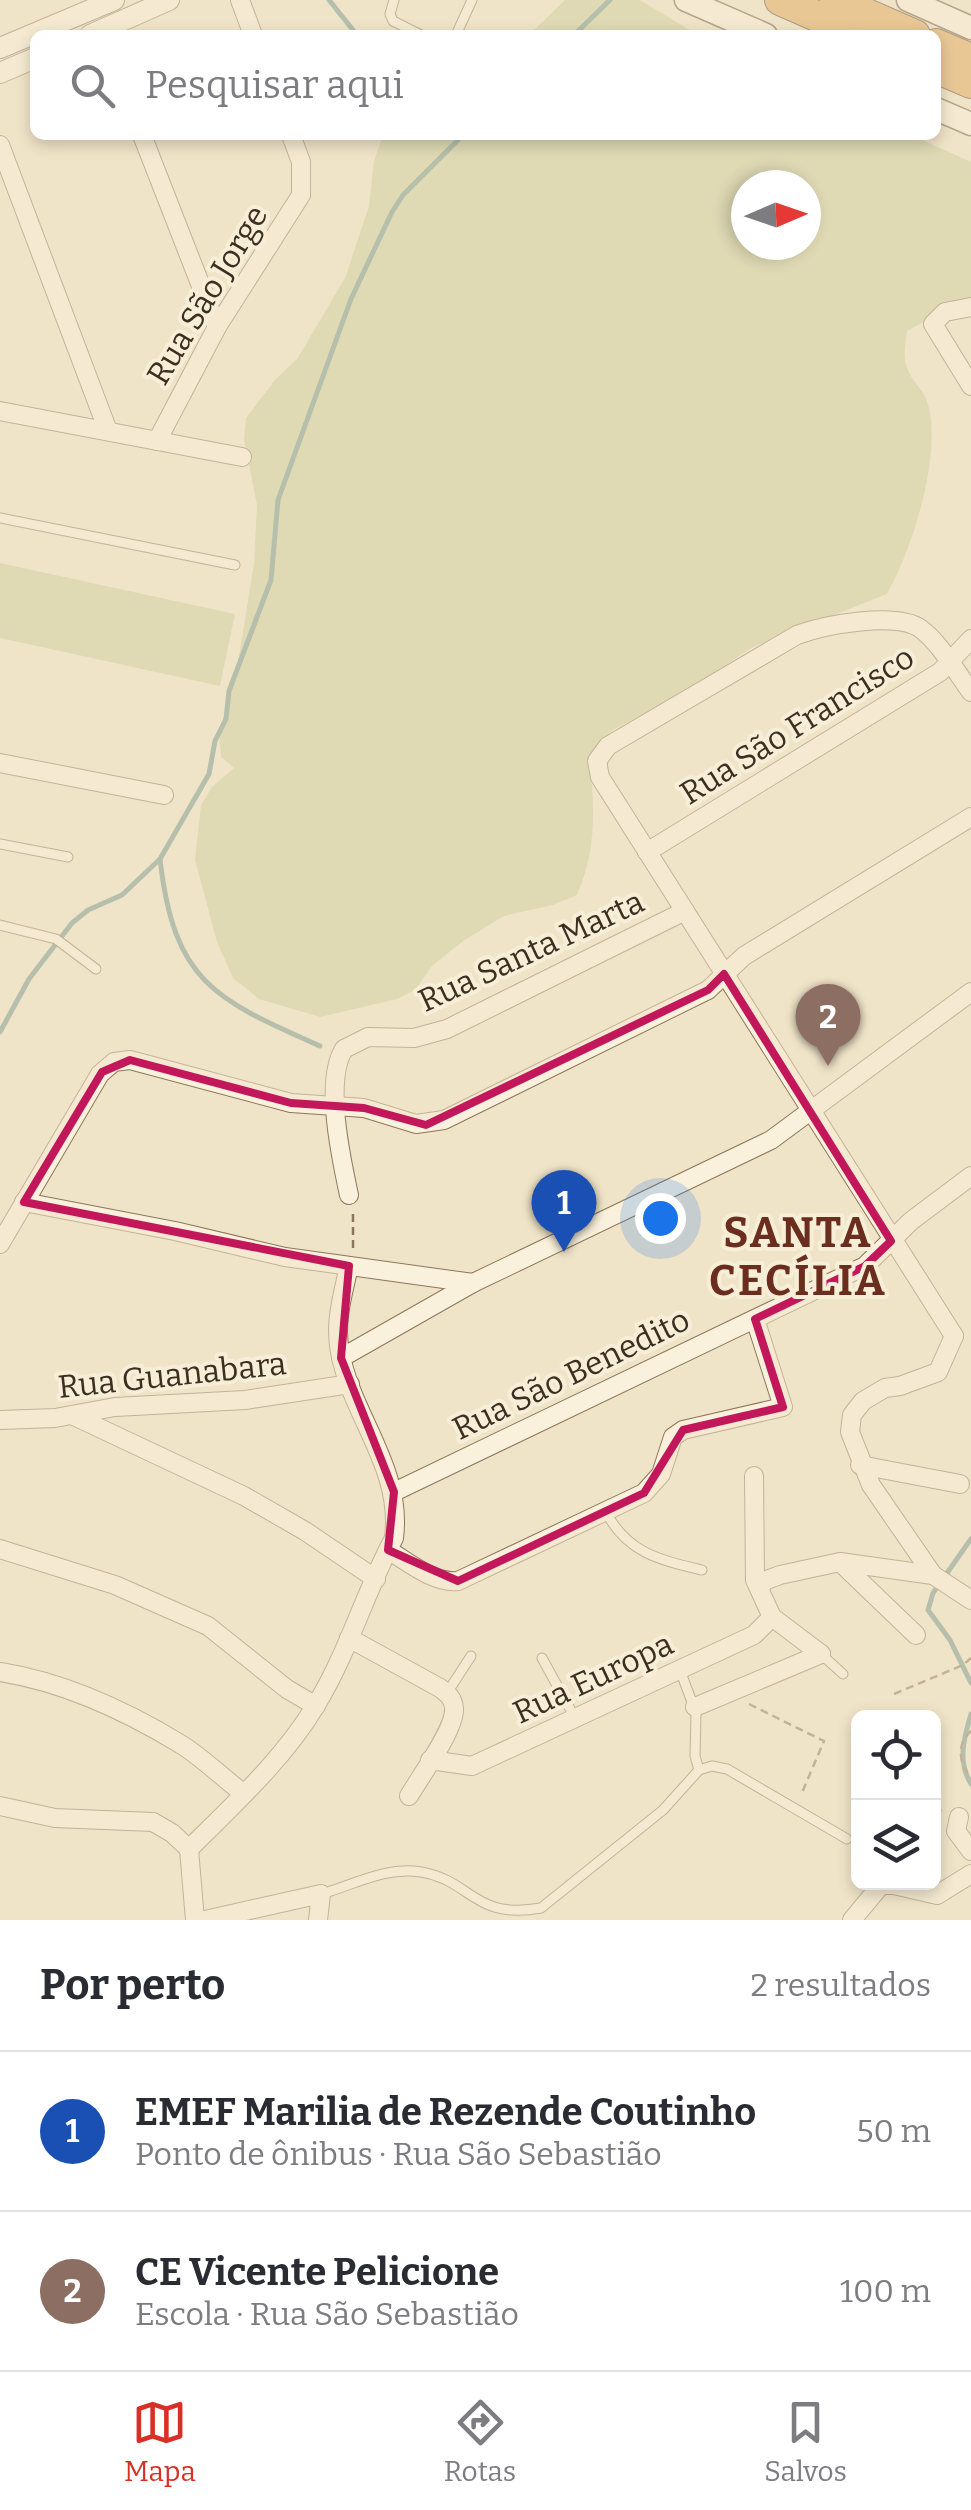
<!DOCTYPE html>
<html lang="pt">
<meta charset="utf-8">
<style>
:root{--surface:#fff;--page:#f7f7f7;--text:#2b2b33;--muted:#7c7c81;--line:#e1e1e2;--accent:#d93025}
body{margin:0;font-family:Bitter,serif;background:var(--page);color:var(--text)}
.controls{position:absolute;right:30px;bottom:30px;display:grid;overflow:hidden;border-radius:15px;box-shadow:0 5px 15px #0003}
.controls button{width:90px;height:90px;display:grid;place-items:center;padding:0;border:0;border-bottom:2px solid var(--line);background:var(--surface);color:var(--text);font:50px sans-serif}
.compass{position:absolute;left:731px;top:170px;width:90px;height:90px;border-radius:50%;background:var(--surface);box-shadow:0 5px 15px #0003;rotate:88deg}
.you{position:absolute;left:660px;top:1218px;width:35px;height:35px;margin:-25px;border:8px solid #fff;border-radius:50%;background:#1a73e8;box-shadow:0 0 0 15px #1a73e833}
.badge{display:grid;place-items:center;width:65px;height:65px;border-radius:50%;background:var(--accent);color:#fff;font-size:32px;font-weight:700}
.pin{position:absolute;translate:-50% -82px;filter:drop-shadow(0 2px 5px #0008)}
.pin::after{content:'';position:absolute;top:52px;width:35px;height:30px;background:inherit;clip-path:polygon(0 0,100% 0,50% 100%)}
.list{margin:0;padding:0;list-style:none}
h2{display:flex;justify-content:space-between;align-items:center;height:130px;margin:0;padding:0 40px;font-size:42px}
h2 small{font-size:32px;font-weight:400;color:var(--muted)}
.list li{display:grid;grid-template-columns:65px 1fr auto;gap:30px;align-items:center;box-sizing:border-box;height:160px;padding:0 40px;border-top:2px solid var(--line)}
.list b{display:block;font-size:38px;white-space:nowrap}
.list p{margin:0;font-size:32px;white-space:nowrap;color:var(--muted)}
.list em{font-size:32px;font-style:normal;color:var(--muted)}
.icon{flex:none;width:55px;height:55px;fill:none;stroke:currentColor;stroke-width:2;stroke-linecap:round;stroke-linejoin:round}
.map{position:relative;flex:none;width:971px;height:1920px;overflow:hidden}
.search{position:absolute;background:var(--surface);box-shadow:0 5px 15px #0003;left:30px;right:30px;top:30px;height:110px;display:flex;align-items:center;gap:25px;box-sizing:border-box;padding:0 35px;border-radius:15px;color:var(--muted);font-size:38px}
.sheet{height:450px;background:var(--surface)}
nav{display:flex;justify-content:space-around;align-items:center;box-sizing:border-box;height:140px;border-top:2px solid var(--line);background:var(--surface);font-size:28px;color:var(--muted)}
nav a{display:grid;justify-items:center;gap:5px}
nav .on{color:var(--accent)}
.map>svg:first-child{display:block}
</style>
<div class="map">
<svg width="971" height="1920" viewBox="0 0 971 1920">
<rect width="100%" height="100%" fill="#f0e4c8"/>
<!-- green -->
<g fill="#c9cf9b" fill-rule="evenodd">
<path d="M 565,0 L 640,0 L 698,35 L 529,35 Z"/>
<path d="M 383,135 L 911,135 L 971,162 L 971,301 L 956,304 L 907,331 C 904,352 902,365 915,382 C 919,388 925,394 927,401 C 944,451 912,550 887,594 L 753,647 L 681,694 L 613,730 L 589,757 C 595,806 597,849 577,895 L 553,905 L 504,916 L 463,941 L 432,966 L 415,990 L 397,999 L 320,1017 L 259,999 L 233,978 L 217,942 L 195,860 L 201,805 L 212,787 L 234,768 L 221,757 L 219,734 L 237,669 L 254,563 L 257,505 L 244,440 L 246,418 L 275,380 L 297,359 L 345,278 L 369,206 L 374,161 ZM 746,185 L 806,185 L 806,245 L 746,245 Z"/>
<path d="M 0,563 L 235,614 L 220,686 L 0,638 Z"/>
</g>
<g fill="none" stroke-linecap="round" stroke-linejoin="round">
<!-- stream -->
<g stroke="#6f938a" stroke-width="5">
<path d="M 329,0 L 357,35"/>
<path d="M 574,35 L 610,0"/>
<path d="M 160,859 C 174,982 214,999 320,1046"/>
<path d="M 0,1032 L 29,979 L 72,923 L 88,910 L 122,895 L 160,859 L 209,774 L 215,741 L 226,719 L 229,691 L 271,580 L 278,500 L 351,299 L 392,212 L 403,195 L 463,135"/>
<path d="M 971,1539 L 933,1593 L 928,1610 L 950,1640 L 971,1683"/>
<path d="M 971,1714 C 964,1738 957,1761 971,1784"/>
</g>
<!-- service casing -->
<g stroke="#8d765c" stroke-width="11">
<g id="service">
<path d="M 394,0 L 390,14 L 393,21 L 421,35"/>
<path d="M 456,35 L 472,0"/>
<path d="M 0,518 L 235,565"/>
<path d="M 0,844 L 68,857"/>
<path d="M 0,925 L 56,939 L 96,969"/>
<path d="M 606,1512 C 627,1553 660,1560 702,1570"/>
<path d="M 821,1654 L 843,1674"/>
<path d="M 542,1658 L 575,1718"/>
<path d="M 680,1670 L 696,1713 L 695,1756 L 699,1770"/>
<path d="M 447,1693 L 471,1656"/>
<path d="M 321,1894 C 354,1885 385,1866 421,1872 C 473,1881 473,1920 541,1908 L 663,1810 L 699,1770 L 712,1766 L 727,1769 L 847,1839"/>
</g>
</g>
<!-- minor casing -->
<g stroke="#8d765c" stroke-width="20">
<g id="minor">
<path d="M 240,0 L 253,35"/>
<path d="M 142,135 L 217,327"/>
<path d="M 0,145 L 108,431"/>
<path d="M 971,307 L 945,312 L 933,324 L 971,386"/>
<path d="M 0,411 L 242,457"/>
<path d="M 157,441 L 217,327 L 301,195 L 301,162 L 291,135"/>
<path d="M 0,763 L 164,795"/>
<path d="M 647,852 L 940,672 L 971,639"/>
<path d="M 349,1195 C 341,1158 324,1081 344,1049 L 368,1037 L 414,1038 L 447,1029 L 685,911"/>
<path d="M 24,1202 L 175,1231 L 285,1257 L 473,1283"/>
<path d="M 0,1244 L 100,1074 L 114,1062 L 130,1060 L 291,1103 L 364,1108 L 416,1124 L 444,1120 L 708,990 L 744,956 L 971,817"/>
<path d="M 954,1336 L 600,777 L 597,761 L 608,746 L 797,635 C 824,625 897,611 921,629 C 941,644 956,672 971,692"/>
<path d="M 954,1336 L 938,1372 L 900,1386 L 885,1388 L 863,1401 L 852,1415 L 850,1432 L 871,1485 L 933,1575 L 971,1600"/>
<path d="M 341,1358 L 473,1283 L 771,1140 L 971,992"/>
<path d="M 74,1416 L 244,1496 L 305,1531 L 376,1579"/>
<path d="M 0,1420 L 55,1418 L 115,1407 L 245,1400 L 350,1384"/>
<path d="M 860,1465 L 960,1484"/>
<path d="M 754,1476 L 755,1580 L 772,1617 L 821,1654"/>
<path d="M 394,1492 L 865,1266 L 911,1221 L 971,1176"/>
<path d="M 0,1549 L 115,1585 L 208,1626 L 287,1689 L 316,1706"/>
<path d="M 388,1550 C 407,1561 434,1584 458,1581 L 644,1493 L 661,1474 L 673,1437 L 683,1430 L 783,1407 L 755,1319"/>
<path d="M 840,1562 L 916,1635"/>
<path d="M 760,1588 L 764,1581 L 780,1575 L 840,1562 L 933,1575"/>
<path d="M 349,1638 L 440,1688 C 448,1694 453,1698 454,1708 C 456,1728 420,1777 409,1796"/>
<path d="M 0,1672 C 63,1682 128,1712 182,1745 C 204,1759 223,1778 244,1794"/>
<path d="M 695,1707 L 821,1654"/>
<path d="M 430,1760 L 472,1766 L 754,1635 L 772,1617"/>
<path d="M 0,1806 L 55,1818 L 153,1822 L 172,1833 L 189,1849"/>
<path d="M 959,1817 L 956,1831 L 971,1851"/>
<path d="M 189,1849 C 234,1804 283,1760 316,1705 C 348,1653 365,1592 394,1538 C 403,1468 352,1417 340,1352 C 334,1322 343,1294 349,1266"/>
<path d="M 189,1849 L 195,1920"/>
<path d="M 205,1920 L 321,1894 L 318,1920"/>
<path d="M 852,1920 L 881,1885 L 894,1885 L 937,1895 L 971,1874"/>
</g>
</g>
<!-- tertiary casing -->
<g stroke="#8d765c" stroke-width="22">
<g id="tertiary">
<path d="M 90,35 L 169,0"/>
<path d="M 0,48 L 114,0"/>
<path d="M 0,73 L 35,58"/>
</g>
</g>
<!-- secondary casing -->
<g stroke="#6f573f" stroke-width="25">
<g id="secondary">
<path d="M 686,0 L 766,35"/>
<path d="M 908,0 L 971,28"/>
<path d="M 936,109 L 971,124"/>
</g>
</g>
<!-- motorway casing -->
<g stroke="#5b4430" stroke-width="32">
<g id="motorway">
<path d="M 780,0 L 860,35"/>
<path d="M 835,0 L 915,35"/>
<path d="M 936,44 L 971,59"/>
<path d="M 936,68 L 971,83"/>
</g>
</g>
<!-- path -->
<g stroke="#8d765c" stroke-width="2.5" stroke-dasharray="8 5" stroke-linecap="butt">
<path d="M 353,1248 L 353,1211"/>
<path d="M 894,1694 L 963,1665 L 971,1658"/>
<path d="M 749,1704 L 824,1741 L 801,1795"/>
<path d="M 971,1731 C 956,1744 959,1764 971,1778"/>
<path d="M 934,1808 L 944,1812"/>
</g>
<!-- service -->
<use href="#service" stroke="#faf1dc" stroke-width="9"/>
<!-- minor -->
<use href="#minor" stroke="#faf1dc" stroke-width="18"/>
<!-- tertiary -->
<use href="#tertiary" stroke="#faf1dc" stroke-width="20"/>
<!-- secondary -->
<use href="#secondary" stroke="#faf1dc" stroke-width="22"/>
<!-- motorway -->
<use href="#motorway" stroke="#e0a458" stroke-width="30"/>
</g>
<!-- marked area -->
<path d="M0 0H971V1920H0ZM 724,974 L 891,1241 L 865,1266 L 755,1319 L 783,1407 L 683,1430 L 644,1493 L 458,1581 L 388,1550 L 394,1492 L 341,1358 L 349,1266 L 24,1202 L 102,1072 L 130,1060 L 291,1103 L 364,1108 L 426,1125 L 708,990 Z" fill="#f0e4c8" fill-opacity=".55" fill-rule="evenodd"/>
<path fill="none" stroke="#c2185b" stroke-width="8" stroke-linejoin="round" d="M 724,974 L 891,1241 L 865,1266 L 755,1319 L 783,1407 L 683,1430 L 644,1493 L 458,1581 L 388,1550 L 394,1492 L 341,1358 L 349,1266 L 24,1202 L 102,1072 L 130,1060 L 291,1103 L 364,1108 L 426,1125 L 708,990 Z"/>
<g text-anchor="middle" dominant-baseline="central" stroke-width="8" stroke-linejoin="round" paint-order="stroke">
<!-- street labels -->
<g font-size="32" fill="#3d2e20" stroke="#f7eed8">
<text transform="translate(207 295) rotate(-59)">Rua São Jorge</text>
<text transform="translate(797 725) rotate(-32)">Rua São Francisco</text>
<text transform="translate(531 951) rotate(-25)">Rua Santa Marta</text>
<text transform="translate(571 1374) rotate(-26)">Rua São Benedito</text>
<text transform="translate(172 1375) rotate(-6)">Rua Guanabara</text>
<text transform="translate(593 1678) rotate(-25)">Rua Europa</text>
</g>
<!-- district labels -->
<g font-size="42" font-weight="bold" letter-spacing="2.5" fill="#6b2e1e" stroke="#f7eed8">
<text x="798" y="1233">SANTA<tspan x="798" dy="48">CECÍLIA</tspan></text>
</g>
</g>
</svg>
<div class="controls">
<button><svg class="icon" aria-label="locate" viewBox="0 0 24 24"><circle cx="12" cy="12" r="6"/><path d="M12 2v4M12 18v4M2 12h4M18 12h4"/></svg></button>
<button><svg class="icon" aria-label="layers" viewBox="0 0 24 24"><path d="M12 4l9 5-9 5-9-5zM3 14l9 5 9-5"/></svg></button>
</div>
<svg class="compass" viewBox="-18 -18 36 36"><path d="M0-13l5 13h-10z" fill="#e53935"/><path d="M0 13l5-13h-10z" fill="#7c7c81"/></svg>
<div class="you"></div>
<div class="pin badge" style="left:564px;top:1252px;background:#1a4fb4">1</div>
<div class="pin badge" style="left:828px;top:1066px;background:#8d6e63">2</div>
<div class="search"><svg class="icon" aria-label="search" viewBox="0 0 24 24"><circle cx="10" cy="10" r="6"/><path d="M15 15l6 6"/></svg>Pesquisar aqui</div>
</div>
<section class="sheet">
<h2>Por perto<small>2 resultados</small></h2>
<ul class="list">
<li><span class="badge" style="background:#1a4fb4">1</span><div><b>EMEF Marilia de Rezende Coutinho</b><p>Ponto de ônibus · Rua São Sebastião</p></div><em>50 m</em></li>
<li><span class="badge" style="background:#8d6e63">2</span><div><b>CE Vicente Pelicione</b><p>Escola · Rua São Sebastião</p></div><em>100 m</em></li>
</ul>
</section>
<nav>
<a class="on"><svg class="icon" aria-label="map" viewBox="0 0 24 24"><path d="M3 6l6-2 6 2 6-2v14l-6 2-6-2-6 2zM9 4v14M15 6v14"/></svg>Mapa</a>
<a><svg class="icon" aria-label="directions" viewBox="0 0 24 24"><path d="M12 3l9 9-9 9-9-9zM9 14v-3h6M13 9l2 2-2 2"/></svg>Rotas</a>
<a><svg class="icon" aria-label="saved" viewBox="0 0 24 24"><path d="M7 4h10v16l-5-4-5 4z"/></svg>Salvos</a>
</nav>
